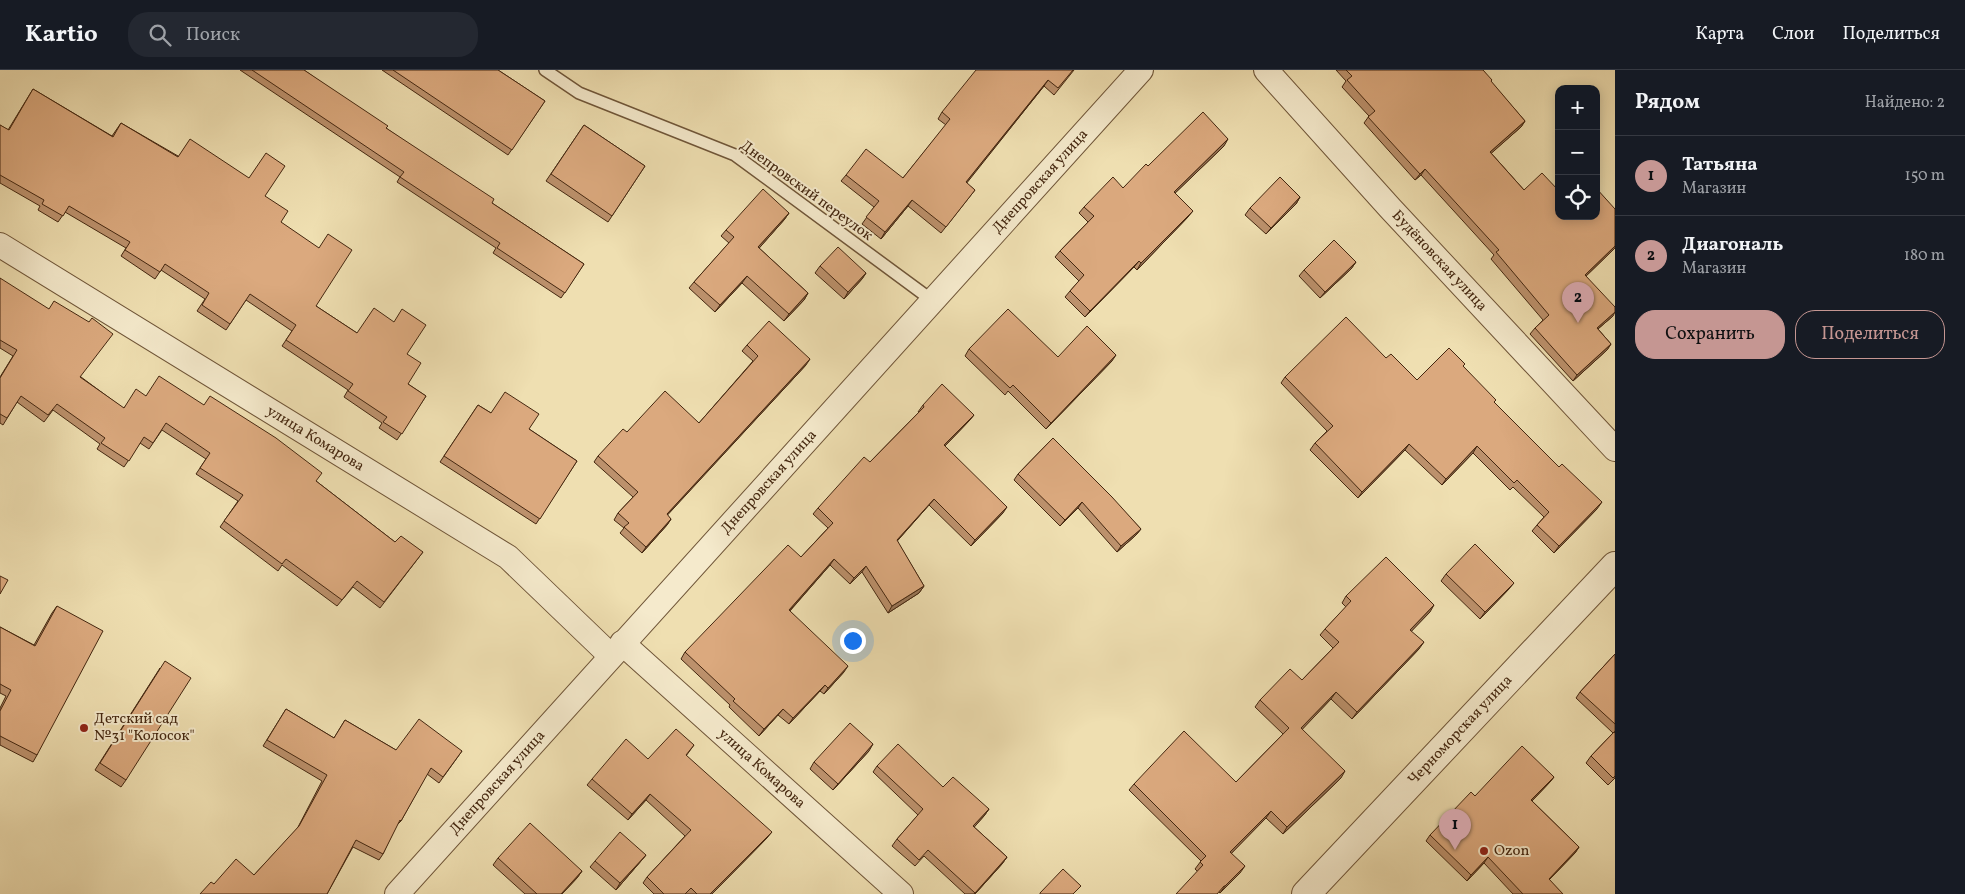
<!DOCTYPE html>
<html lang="ru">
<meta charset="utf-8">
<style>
:root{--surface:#171b24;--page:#242831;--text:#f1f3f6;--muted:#9ea1a6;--line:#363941;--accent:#c59692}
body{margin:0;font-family:Vollkorn,serif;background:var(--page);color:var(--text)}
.controls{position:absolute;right:15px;top:15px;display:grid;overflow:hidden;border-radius:10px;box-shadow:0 2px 12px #0003}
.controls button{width:45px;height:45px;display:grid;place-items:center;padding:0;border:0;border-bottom:1px solid var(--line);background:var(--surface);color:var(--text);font:25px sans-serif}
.you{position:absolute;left:852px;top:570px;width:18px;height:18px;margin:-12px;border:4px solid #fff;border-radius:50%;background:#1a73e8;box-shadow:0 0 0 8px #1a73e833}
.badge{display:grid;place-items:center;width:32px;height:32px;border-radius:50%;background:var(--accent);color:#111;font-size:16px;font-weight:700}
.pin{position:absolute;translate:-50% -41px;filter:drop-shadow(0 1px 2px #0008)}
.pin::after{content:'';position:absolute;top:26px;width:18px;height:15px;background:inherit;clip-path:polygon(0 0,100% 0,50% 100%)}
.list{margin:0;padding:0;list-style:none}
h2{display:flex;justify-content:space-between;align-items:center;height:65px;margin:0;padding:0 20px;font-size:21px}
h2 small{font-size:16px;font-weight:400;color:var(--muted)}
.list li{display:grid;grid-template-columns:32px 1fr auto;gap:15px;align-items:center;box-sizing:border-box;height:80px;padding:0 20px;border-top:1px solid var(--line)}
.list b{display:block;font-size:19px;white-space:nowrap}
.list p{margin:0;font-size:16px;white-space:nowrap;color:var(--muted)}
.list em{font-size:16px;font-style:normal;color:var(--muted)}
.actions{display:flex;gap:10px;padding:15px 20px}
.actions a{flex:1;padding:11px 0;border:1px solid var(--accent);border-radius:20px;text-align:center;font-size:18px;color:var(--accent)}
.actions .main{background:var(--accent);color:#111}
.icon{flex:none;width:28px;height:28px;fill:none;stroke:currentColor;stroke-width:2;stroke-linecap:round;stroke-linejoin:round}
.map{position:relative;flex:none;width:1615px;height:824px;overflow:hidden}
header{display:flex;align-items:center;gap:30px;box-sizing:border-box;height:70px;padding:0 25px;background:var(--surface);border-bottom:1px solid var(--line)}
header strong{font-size:24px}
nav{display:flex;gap:28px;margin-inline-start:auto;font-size:18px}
.search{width:350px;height:45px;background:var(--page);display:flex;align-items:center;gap:12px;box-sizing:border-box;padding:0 18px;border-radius:20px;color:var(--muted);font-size:19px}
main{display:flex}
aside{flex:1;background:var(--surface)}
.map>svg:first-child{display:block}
</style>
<header>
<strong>Kartio</strong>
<div class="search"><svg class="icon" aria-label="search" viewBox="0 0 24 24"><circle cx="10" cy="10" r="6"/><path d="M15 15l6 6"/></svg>Поиск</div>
<nav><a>Карта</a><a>Слои</a><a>Поделиться</a></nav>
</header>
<main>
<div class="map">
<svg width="1615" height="824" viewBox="0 0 1615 824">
<rect width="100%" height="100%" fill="#efdfb1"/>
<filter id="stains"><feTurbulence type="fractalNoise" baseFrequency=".004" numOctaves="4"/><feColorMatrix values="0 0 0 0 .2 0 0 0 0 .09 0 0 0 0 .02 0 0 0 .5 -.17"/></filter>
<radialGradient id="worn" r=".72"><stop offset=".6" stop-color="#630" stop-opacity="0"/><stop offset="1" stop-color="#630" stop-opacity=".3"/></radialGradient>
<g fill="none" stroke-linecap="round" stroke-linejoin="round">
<!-- service casing -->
<g stroke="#6f5538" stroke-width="14">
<path id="service" d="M 545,0 L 579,23 L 735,85 L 933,231"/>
</g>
<!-- minor casing -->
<g stroke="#6f5538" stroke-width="26">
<g id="minor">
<path id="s1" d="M 1266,0 L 1390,138 L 1615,379"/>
<path id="s2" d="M 0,175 L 508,487 L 611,586"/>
<path id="s3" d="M 622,573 L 901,824"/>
<path id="s4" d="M 397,824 L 1141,0"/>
</g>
</g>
<!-- tertiary casing -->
<g stroke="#6f5538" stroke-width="30">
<g id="tertiary">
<path id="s5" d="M 1306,824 L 1615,496"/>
</g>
</g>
<!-- service -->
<use href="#service" stroke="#f5eacc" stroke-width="11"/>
<!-- minor -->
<use href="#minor" stroke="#f5eacc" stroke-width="24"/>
<!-- tertiary -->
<use href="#tertiary" stroke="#f5eacc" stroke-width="28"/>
</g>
<!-- wall -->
<g fill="#bc916c" stroke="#442710">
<path d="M 240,0 L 304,0 L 492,133 L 584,194 L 561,228 L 493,183 L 496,178 L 397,112 L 400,107 Z"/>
<path d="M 382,0 L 498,0 L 545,31 L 508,85 Z"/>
<path d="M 1074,0 L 1054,25 L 1044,16 L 966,113 L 975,120 L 941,163 L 908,136 L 881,169 L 862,154 L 874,137 L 841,111 L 846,105 L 903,108 L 946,55 L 938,49 L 942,42 Z"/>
<path d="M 1336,0 L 1483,0 L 1491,12 L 1525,51 L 1521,57 L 1491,83 L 1524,120 L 1559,146 L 1615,139 L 1615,178 L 1586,206 L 1613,246 L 1598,259 L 1611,274 L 1607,280 L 1573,311 L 1530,264 L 1535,258 L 1543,250 L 1491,189 L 1494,185 L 1421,105 L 1415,110 L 1364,53 L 1369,46 L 1342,17 L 1346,11 Z"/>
<path d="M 33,19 L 112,66 L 121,53 L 178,86 L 265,126 L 281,152 L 316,236 L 357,263 L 407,284 L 408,314 L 426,326 L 397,370 L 379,358 L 382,353 L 344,327 L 348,320 L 282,276 L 292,261 L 246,230 L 226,260 L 197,241 L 205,229 L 161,200 L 155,209 L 121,186 L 126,178 L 65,142 L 58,152 L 38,140 L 40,136 L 0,113 L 0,55 L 8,60 Z"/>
<path d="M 584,55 L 645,96 L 608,152 L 546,111 Z"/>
<path d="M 1224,76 L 1175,123 L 1188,147 L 1137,200 L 1134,197 L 1085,247 L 1065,227 L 1070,221 L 1079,211 L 1055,187 L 1060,181 L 1088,152 L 1079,143 L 1084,137 L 1123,118 L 1148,96 Z"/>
<path d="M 1300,127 L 1296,134 L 1266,164 L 1245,145 L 1250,138 Z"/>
<path d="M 789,143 L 784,150 L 759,178 L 808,223 L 804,230 L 784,251 L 742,213 L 715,242 L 689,218 L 694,212 L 729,173 L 721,166 L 726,160 Z"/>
<path d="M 1356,192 L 1351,199 L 1320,228 L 1299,206 L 1304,200 Z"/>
<path d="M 820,196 L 866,203 L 862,209 L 844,229 L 815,203 Z"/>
<path d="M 0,208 L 81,307 L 123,338 L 146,326 L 316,411 L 395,472 L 423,482 L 380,538 L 353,517 L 337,536 L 282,495 L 278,501 L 220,457 L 238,431 L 196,404 L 206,389 L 162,360 L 149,379 L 140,373 L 124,397 L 97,379 L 100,374 L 53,340 L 44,352 L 17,332 L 3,355 L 0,353 L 0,307 L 13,286 L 0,278 Z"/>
<path d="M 747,275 L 806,295 L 667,445 L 671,449 L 667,455 L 642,483 L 620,463 L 624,458 L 614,450 L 618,443 L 633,427 L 594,392 L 598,386 L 699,353 L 753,291 L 742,281 Z"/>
<path d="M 969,279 L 1058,287 L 1112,291 L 1046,359 L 1008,321 L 1005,325 L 965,286 Z"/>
<path d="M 1386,288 L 1417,310 L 1463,297 L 1494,332 L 1597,439 L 1554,483 L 1532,461 L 1537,455 L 1544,447 L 1513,417 L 1510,420 L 1473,383 L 1442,415 L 1405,380 L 1358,428 L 1310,380 L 1315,373 L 1327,361 L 1281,313 L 1285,307 Z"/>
<path d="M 478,335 L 491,343 L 529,359 L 577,391 L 536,454 L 440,392 Z"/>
<path d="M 923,335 L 974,345 L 969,351 L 945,376 L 1003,443 L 971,476 L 929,435 L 897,471 L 924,516 L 919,523 L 888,543 L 862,502 L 850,514 L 830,495 L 790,541 L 844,602 L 824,624 L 820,621 L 789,654 L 778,645 L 759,666 L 729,637 L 730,635 L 681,589 L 685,582 L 801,487 L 828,458 L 813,444 L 818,438 L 870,392 L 919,342 L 918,342 Z"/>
<path d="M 1053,368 L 1141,459 L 1136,465 L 1117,482 L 1078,438 L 1060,456 L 1014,410 L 1018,404 Z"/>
<path d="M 1446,504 L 1509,519 L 1480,549 L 1441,511 Z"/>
<path d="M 1346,526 L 1430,542 L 1411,561 L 1419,579 L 1352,649 L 1331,629 L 1302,659 L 1341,708 L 1283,764 L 1266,748 L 1231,783 L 1240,803 L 1220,823 L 1195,799 L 1201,791 L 1129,720 L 1134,714 L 1236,712 L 1283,664 L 1255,637 L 1260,630 L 1302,610 L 1333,578 L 1320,565 L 1325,559 L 1346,537 L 1342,533 Z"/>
<path d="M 57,536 L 37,685 L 33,692 L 0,675 L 0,638 L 6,626 L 0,623 L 0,557 L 34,575 L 52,543 Z"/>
<path d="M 1615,584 L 1615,661 L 1614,662 L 1615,708 L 1608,715 L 1586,693 L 1591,686 L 1613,663 L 1576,628 L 1580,622 Z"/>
<path d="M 160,598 L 126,710 L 121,717 L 95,700 Z"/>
<path d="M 286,639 L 334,668 L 345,650 L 396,680 L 462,681 L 439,713 L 427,704 L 401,751 L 396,756 L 383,784 L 379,790 L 353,777 L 327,824 L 214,814 L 254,805 L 297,759 L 322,711 L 263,676 Z"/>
<path d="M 694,675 L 686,686 L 767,768 L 712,824 L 654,824 L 643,813 L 647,807 L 685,766 L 646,730 L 628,750 L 587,715 L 592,709 L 648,689 Z"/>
<path d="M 869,681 L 833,720 L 810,699 L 814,692 Z"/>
<path d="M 877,696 L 943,717 L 989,739 L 984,746 L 974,757 L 1007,787 L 1002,794 L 975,824 L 965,824 L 924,786 L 915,796 L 892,776 L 897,769 L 918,745 L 873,702 Z"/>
<path d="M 1554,707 L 1550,712 L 1532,731 L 1579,777 L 1575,783 L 1549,810 L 1563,824 L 1513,824 L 1484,793 L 1467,811 L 1426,771 L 1430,765 L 1475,726 Z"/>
<path d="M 646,785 L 641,791 L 616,820 L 590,797 L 595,791 Z"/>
<path d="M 498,788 L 582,801 L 577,808 L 562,824 L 525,824 L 493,795 Z"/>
</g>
<!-- shaded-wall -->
<g fill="#997658" stroke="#442710">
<path d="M 1048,10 L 1044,16 L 962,119 L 966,112 Z"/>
<path d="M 1525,51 L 1521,57 L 1486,88 L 1490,82 Z"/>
<path d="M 1228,69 L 1224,76 L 1169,129 L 1174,122 Z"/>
<path d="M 1425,99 L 1421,105 L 1415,110 L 1420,104 Z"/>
<path d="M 1300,127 L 1296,134 L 1266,164 L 1271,158 Z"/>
<path d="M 912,130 L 908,136 L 881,169 L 885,162 Z"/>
<path d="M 1193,141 L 1188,147 L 1137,200 L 1141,193 Z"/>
<path d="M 789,143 L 784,150 L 754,184 L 758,177 Z"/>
<path d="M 1615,176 L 1615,178 L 1581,211 L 1585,205 Z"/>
<path d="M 1139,191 L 1134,197 L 1085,247 L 1090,241 Z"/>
<path d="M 1356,192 L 1351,199 L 1320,228 L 1325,222 Z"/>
<path d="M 866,203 L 862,209 L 844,229 L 848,222 Z"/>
<path d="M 747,206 L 742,213 L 715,242 L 720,235 Z"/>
<path d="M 808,223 L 804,230 L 784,251 L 789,244 Z"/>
<path d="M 1615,242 L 1613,246 L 1592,264 L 1597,258 Z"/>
<path d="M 1611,274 L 1607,280 L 1573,311 L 1577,305 Z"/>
<path d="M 1116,285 L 1112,291 L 1046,359 L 1051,353 Z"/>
<path d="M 810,289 L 806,295 L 662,451 L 667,444 Z"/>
<path d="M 974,345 L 969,351 L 939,382 L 944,375 Z"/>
<path d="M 1409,374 L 1405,380 L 1358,428 L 1362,422 Z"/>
<path d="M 1477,376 L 1473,383 L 1442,415 L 1446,409 Z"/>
<path d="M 934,429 L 929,435 L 892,477 L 897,470 Z"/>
<path d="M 1082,432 L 1078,438 L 1060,456 L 1065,450 Z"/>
<path d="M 1602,432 L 1597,439 L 1554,483 L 1559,476 Z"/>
<path d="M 1007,437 L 1003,443 L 971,476 L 975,470 Z"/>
<path d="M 671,449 L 667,455 L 642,483 L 646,477 Z"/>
<path d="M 1141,459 L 1136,465 L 1117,482 L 1121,476 Z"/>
<path d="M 834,489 L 830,495 L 785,546 L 789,540 Z"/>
<path d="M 866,496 L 862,502 L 850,514 L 854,508 Z"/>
<path d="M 1514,513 L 1509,519 L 1480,549 L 1485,542 Z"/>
<path d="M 924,516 L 919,523 L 888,543 L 892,536 Z"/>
<path d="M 1434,535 L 1430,542 L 1406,567 L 1410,560 Z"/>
<path d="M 1424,572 L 1419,579 L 1352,649 L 1357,642 Z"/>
<path d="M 848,596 L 844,602 L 824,624 L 828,618 Z"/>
<path d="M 825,615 L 820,621 L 789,654 L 793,648 Z"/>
<path d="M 1336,622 L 1331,629 L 1297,665 L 1301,658 Z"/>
<path d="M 783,639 L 778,645 L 759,666 L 764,659 Z"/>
<path d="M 873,674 L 869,681 L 833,720 L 838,714 Z"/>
<path d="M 1345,701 L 1341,708 L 1283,764 L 1287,757 Z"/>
<path d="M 1554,707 L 1550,712 L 1527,736 L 1531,730 Z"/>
<path d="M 650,724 L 646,730 L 628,750 L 632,744 Z"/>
<path d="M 989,739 L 984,746 L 969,763 L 973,756 Z"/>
<path d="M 1271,741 L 1266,748 L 1226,789 L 1230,782 Z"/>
<path d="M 772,762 L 767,768 L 712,824 L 710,824 Z"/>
<path d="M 1579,777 L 1575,783 L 1544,815 L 1549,809 Z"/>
<path d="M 646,785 L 641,791 L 616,820 L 620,813 Z"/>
<path d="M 1007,787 L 1002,794 L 975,824 L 974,824 Z"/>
<path d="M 1488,787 L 1484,793 L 1467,811 L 1471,805 Z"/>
<path d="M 1245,796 L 1240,803 L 1220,823 L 1225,816 Z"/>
<path d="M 582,801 L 577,808 L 562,824 L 561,824 Z"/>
</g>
<!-- building -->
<g fill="#dba97e" stroke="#442710">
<path d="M 252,0 L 304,0 L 388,56 L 386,58 L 494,129 L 492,133 L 584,194 L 565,223 L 497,178 L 500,173 L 400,107 L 404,102 Z"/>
<path d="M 393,0 L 498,0 L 545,31 L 512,80 Z"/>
<path d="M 976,0 L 1073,0 L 1058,18 L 1048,10 L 966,112 L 975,120 L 946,157 L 912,130 L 885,162 L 866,147 L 879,131 L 846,105 L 866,79 L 903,108 L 950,49 L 942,42 Z"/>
<path d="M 1346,0 L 1483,0 L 1492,10 L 1491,11 L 1525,51 L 1490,82 L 1524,120 L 1542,103 L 1559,121 L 1559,146 L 1596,146 L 1596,118 L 1615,139 L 1615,176 L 1585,205 L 1615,237 L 1615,242 L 1597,258 L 1611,274 L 1577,305 L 1535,258 L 1549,245 L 1496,182 L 1499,180 L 1425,99 L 1420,104 L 1368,47 L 1375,41 L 1347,10 L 1352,6 Z"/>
<path d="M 33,19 L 113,67 L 121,53 L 178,87 L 190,69 L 249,108 L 266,83 L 285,96 L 265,126 L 288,141 L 281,152 L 319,178 L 328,164 L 352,180 L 316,236 L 357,263 L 374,238 L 394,252 L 402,239 L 426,255 L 407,284 L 421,293 L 408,314 L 426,326 L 402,364 L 383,352 L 387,347 L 348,321 L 353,314 L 286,270 L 296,255 L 250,224 L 230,254 L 202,235 L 209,223 L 165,194 L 160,202 L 125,180 L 130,172 L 69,136 L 63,146 L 42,134 L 44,130 L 0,105 L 0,55 L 9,60 Z"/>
<path d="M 1203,42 L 1228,69 L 1174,122 L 1193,141 L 1141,193 L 1139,191 L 1090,241 L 1070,221 L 1084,205 L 1060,181 L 1094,146 L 1084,137 L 1113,107 L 1123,118 L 1146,94 L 1148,96 Z"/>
<path d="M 584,55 L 645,96 L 612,146 L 551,104 Z"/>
<path d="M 1280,107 L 1300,127 L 1271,158 L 1250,138 Z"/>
<path d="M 763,119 L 789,143 L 758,177 L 808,223 L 789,244 L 747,206 L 720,235 L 694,212 L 734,167 L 726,160 Z"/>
<path d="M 1334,170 L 1356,192 L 1325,222 L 1304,200 Z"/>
<path d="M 838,177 L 866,203 L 848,222 L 820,196 Z"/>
<path d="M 0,208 L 49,239 L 54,231 L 89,252 L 92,248 L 113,264 L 80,307 L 124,338 L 136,319 L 146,326 L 159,306 L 204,335 L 210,326 L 276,368 L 322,403 L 316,411 L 395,472 L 401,466 L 423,482 L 384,532 L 357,511 L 342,530 L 286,489 L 282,494 L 224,451 L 243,425 L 200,398 L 210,383 L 166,353 L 153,373 L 144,367 L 129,391 L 101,373 L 105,368 L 57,334 L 48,345 L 21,326 L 7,348 L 0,344 L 0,308 L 17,280 L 0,270 Z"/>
<path d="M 1008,239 L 1058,287 L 1087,256 L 1116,285 L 1051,353 L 1013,315 L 1010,318 L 969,279 Z"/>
<path d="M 1346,247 L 1386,288 L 1391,284 L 1417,310 L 1449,278 L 1465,294 L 1463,296 L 1496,330 L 1494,332 L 1559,397 L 1562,394 L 1602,432 L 1559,476 L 1537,455 L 1549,442 L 1517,410 L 1514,413 L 1477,376 L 1446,409 L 1409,374 L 1362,422 L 1315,373 L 1333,356 L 1285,307 Z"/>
<path d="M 769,251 L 810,289 L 667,444 L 671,449 L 646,477 L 624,457 L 629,453 L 618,443 L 638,422 L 598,386 L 623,359 L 627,362 L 665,321 L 699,353 L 758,286 L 747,275 Z"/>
<path d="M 942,314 L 974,345 L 944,375 L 1007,437 L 975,470 L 934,429 L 897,470 L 924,516 L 892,536 L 866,496 L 854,508 L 834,489 L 789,540 L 848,596 L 828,618 L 825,615 L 793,648 L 783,639 L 764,659 L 733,631 L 735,629 L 685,582 L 788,475 L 801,487 L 833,453 L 818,438 L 864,387 L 870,392 L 924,337 L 923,335 Z"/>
<path d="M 505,322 L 539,344 L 529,359 L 577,391 L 540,449 L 444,386 L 478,335 L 491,343 Z"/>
<path d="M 1053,368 L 1112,427 L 1141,459 L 1121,476 L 1082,432 L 1065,450 L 1018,404 Z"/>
<path d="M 1475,474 L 1514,513 L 1485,542 L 1446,504 Z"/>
<path d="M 1386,487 L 1434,535 L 1410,560 L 1424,572 L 1357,642 L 1336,622 L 1301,658 L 1345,701 L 1287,757 L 1271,741 L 1230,782 L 1245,796 L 1225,816 L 1224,816 L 1217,824 L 1176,824 L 1203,795 L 1200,792 L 1206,786 L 1134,714 L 1184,661 L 1236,712 L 1289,658 L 1260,630 L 1290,599 L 1302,610 L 1339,572 L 1325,559 L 1351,531 L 1346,526 Z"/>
<path d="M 0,506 L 8,510 L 0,524 Z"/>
<path d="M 57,536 L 103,561 L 37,685 L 0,666 L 0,641 L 11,620 L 0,614 L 0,557 L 35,576 Z"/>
<path d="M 1615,584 L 1615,654 L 1580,622 Z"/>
<path d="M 165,591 L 191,608 L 126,710 L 100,693 Z"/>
<path d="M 286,639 L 334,668 L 345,650 L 396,680 L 419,649 L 462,681 L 443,707 L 431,698 L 401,751 L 400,750 L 383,784 L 356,770 L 327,824 L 200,824 L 211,812 L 214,814 L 236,789 L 254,805 L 299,756 L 327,705 L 267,670 Z"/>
<path d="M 850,653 L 873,674 L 838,714 L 814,692 Z"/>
<path d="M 676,659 L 694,675 L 686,685 L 772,762 L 710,824 L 697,824 L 691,818 L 685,824 L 664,824 L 647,807 L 691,760 L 650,724 L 632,744 L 592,709 L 626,669 L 648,689 Z"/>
<path d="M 1614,662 L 1615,663 L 1615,706 L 1613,708 L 1591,686 Z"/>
<path d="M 898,674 L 943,717 L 953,707 L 989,739 L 973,756 L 1007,787 L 975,823 L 928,780 L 919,790 L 897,769 L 923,739 L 877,696 Z"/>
<path d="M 1522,676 L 1554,707 L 1531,730 L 1579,777 L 1549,809 L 1563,824 L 1523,824 L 1488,787 L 1471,805 L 1430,765 L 1471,722 L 1475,726 Z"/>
<path d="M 530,753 L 582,801 L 561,824 L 537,824 L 498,788 Z"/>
<path d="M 620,762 L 646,785 L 620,813 L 595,791 Z"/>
<path d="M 1063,799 L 1081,816 L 1073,824 L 1040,824 L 1040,823 Z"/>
</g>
<!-- markers -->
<g fill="#8f2418" stroke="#f5eacc" stroke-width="2">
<circle cx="84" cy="658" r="5"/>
<circle cx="1484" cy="781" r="5"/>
</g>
<g text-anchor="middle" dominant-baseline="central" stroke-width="4" stroke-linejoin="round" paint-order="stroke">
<!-- street labels -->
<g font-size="15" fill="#442710" stroke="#f5eacc">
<text stroke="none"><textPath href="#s4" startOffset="960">Днепровская улица</textPath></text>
<text transform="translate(806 121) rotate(36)">Днепровский переулок</text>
<text stroke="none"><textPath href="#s1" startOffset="258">Будёновская улица</textPath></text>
<text stroke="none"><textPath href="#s2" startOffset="370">улица Комарова</textPath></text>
<text stroke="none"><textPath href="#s4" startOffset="555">Днепровская улица</textPath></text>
<text stroke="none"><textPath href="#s5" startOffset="225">Черноморская улица</textPath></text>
<text stroke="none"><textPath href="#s3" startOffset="188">улица Комарова</textPath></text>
<text stroke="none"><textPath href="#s4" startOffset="150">Днепровская улица</textPath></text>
</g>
<!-- poi labels -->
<g font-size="15" fill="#442710" stroke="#f5eacc" text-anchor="start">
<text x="94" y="649">Детский сад<tspan x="94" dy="17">№31 "Колосок"</tspan></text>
<text x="1494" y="781">Ozon</text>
</g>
</g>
<rect width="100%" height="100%" filter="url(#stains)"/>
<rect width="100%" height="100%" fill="url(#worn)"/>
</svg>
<div class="controls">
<button>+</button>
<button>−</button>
<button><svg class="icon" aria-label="locate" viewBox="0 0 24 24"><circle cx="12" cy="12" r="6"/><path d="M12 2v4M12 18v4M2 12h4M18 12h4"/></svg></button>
</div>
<div class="you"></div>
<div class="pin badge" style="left:1455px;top:780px">1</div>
<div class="pin badge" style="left:1578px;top:253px">2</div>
</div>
<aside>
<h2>Рядом<small>Найдено: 2</small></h2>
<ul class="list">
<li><span class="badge">1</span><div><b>Татьяна</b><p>Магазин</p></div><em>150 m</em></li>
<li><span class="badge">2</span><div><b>Диагональ</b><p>Магазин</p></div><em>180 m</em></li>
</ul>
<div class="actions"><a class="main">Сохранить</a><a>Поделиться</a></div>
</aside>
</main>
